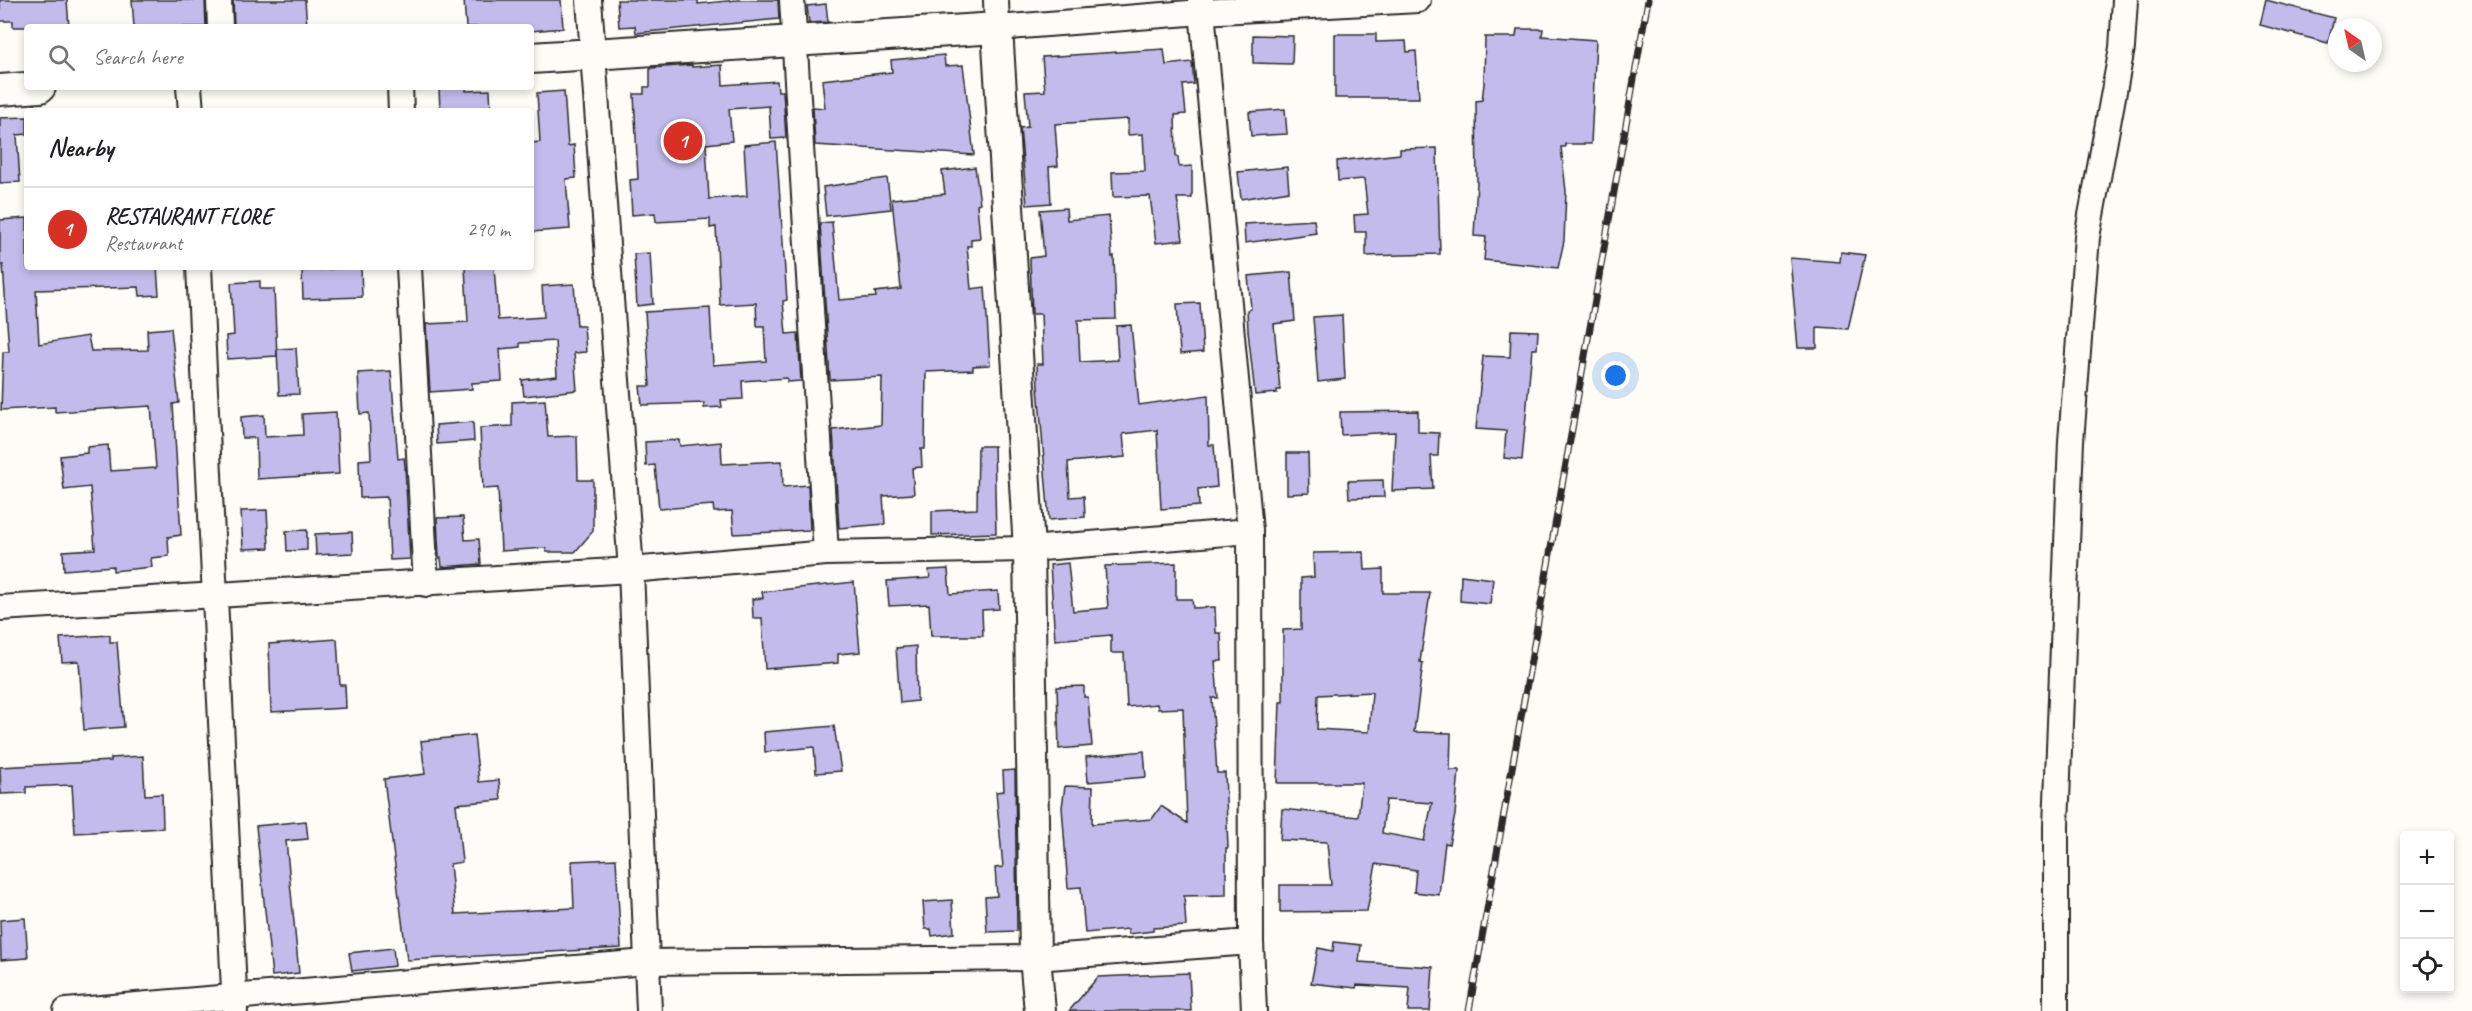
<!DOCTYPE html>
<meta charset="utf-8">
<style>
:root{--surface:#fff;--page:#f6f6f6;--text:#202124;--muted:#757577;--line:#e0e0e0;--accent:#d93025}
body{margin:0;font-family:Caveat,sans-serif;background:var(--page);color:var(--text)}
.controls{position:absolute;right:18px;bottom:18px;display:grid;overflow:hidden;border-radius:6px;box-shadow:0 3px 9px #0003}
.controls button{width:54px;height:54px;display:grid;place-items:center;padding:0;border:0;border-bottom:2px solid var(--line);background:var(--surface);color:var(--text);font:30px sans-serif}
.compass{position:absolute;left:2328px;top:18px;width:54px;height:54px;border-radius:50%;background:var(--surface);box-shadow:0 3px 9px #0003;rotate:326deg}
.you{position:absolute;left:1616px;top:376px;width:21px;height:21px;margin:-15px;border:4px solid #fff;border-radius:50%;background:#1a73e8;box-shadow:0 0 0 9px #1a73e833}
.badge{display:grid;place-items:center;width:39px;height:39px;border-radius:50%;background:var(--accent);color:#fff;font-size:20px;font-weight:700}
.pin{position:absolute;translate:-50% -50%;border:3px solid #fff;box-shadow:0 2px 6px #0006}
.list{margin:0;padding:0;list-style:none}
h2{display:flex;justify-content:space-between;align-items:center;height:78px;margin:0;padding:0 24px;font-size:26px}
h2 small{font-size:20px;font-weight:400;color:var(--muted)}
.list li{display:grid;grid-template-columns:39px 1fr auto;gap:18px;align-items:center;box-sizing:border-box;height:84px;padding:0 24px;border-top:2px solid var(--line)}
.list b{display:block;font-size:22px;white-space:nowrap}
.list p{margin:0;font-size:20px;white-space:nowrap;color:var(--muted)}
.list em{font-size:20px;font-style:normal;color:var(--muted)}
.icon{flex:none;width:33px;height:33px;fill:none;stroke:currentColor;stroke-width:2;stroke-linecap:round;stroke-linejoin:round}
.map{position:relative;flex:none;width:2472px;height:1011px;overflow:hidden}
.search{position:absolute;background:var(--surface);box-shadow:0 3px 9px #0003;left:24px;top:24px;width:510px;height:66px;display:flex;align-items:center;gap:15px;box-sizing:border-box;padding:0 21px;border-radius:6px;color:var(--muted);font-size:22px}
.panel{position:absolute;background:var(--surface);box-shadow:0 3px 9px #0003;left:24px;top:108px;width:510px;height:162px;border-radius:6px}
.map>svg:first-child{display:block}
</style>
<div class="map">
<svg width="2472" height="1011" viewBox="0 0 2472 1011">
<rect width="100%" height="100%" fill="#fdfcf7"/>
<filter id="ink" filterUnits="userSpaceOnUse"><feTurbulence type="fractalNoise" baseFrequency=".0167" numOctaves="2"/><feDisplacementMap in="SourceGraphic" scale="12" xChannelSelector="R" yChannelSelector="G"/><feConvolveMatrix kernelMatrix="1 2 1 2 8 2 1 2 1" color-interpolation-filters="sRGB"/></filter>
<g filter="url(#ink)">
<!-- building -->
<g fill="#c2bbec" stroke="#2b2b2b" stroke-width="1.5" fill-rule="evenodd">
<path d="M 0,0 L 67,0 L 69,27 L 13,27 L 13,21 L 0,21 Z"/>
<path d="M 132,0 L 205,0 L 206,27 L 134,27 Z"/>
<path d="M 233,0 L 305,0 L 307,27 L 234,27 Z"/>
<path d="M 464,0 L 561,0 L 563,28 L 531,31 L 531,27 L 466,27 Z"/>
<path d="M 617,0 L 698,0 L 698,4 L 737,0 L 778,0 L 779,19 L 636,33 L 635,26 L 619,27 Z"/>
<path d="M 2266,0 L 2334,18 L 2328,43 L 2260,25 Z"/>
<path d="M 826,4 L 828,22 L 809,23 L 807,6 Z"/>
<path d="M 1517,29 L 1543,29 L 1542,36 L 1596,40 L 1591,144 L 1565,144 L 1565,147 L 1561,147 L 1566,191 L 1564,241 L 1558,268 L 1484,260 L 1486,237 L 1474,236 L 1477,182 L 1476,101 L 1482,100 L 1484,84 L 1485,37 L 1516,37 Z"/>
<path d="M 1335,34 L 1376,34 L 1376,42 L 1406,41 L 1407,52 L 1416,51 L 1419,98 L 1335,98 Z"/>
<path d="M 1253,35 L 1293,36 L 1292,64 L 1253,63 Z"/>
<path d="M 1164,49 L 1166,65 L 1192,62 L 1194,84 L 1183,85 L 1186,114 L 1175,115 L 1176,157 L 1178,157 L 1179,167 L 1192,166 L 1192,198 L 1177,198 L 1183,240 L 1156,243 L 1150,196 L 1113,197 L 1112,172 L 1145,171 L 1143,134 L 1128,135 L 1128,119 L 1055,124 L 1058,166 L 1049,167 L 1051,203 L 1027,205 L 1020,128 L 1028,127 L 1025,92 L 1045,91 L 1042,57 Z"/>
<path d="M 944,55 L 945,66 L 963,65 L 974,155 L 815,145 L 813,107 L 825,108 L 822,80 L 892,72 L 891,60 Z"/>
<path d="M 692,65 L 692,67 L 722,65 L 723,85 L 777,81 L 778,91 L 783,91 L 786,138 L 771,139 L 769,106 L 729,109 L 732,141 L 706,144 L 709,199 L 747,196 L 744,145 L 776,142 L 787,300 L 783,301 L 786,334 L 798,333 L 801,381 L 787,382 L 787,378 L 742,381 L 743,399 L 721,400 L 722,407 L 704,408 L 704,403 L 642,405 L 640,386 L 650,386 L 645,312 L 710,308 L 713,365 L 766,361 L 764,326 L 757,326 L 756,303 L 720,305 L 716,227 L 710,228 L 710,219 L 656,222 L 655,213 L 632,215 L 630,180 L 638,179 L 634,94 L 644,94 L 644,87 L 650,87 L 650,68 Z"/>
<path d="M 439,87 L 466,87 L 466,91 L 490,90 L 491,111 L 440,111 Z"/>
<path d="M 564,91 L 568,146 L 574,145 L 576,178 L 566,179 L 570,229 L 531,232 L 531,143 L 540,142 L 537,93 Z"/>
<path d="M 1285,109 L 1287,134 L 1251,136 L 1249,112 Z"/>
<path d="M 27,117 L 27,134 L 17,135 L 20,182 L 0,183 L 0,118 Z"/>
<path d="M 1437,148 L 1440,254 L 1366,256 L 1366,232 L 1355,232 L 1354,215 L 1368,214 L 1364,179 L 1338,181 L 1337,161 L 1400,154 L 1400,149 Z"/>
<path d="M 975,167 L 980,203 L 977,204 L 980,238 L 971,239 L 971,246 L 967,246 L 971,289 L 985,287 L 990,365 L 973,366 L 973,370 L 926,372 L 925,449 L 921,449 L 922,467 L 912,468 L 914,494 L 883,496 L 885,524 L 839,528 L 833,430 L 881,425 L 882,377 L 830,380 L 820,223 L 832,222 L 839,300 L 876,297 L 875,292 L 901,289 L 892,199 L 945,194 L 942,171 Z"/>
<path d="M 1287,167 L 1289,191 L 1241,199 L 1238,172 Z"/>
<path d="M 887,178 L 891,209 L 826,216 L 823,187 Z"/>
<path d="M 1066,208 L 1067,220 L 1109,216 L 1112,257 L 1114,256 L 1116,319 L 1078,320 L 1080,362 L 1118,360 L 1116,326 L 1131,325 L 1139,405 L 1208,395 L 1209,445 L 1214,445 L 1217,487 L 1198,489 L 1199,506 L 1161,509 L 1157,430 L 1123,434 L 1125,457 L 1068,462 L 1070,497 L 1084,496 L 1085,517 L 1049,520 L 1038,387 L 1037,364 L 1043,364 L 1041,314 L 1032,314 L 1030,258 L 1044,256 L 1040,210 Z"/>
<path d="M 27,218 L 27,267 L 157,267 L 159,295 L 140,296 L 139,287 L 36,290 L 39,344 L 88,336 L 91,351 L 148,350 L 147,330 L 171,328 L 179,403 L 173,404 L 181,535 L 168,537 L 169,556 L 151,558 L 152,567 L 113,571 L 113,566 L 64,570 L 63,551 L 95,549 L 90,487 L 64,490 L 60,456 L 87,453 L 87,447 L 108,445 L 110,471 L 156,468 L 151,406 L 55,412 L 55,407 L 1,410 L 3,352 L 9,352 L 3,265 L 0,265 L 0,220 Z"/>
<path d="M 1314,220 L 1316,233 L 1245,243 L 1244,224 Z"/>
<path d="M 1841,252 L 1865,255 L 1848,329 L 1817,327 L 1817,348 L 1798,348 L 1790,258 L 1840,262 Z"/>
<path d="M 650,253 L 653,304 L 637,306 L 634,254 Z"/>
<path d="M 333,267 L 361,267 L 362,297 L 303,299 L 302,271 L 333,269 Z"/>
<path d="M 465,267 L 494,267 L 498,320 L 544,317 L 542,286 L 574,284 L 577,326 L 584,326 L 586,352 L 574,353 L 577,390 L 524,396 L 522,380 L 557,376 L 555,341 L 520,343 L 520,347 L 500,349 L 502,381 L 472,383 L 472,389 L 430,392 L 426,324 L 468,322 Z"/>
<path d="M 1291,272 L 1295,321 L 1274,324 L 1280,390 L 1277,390 L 1277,393 L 1255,395 L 1248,331 L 1247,310 L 1251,309 L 1248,276 Z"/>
<path d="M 260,281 L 260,289 L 274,289 L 277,356 L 227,359 L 226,336 L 234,335 L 231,283 Z"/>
<path d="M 1200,303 L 1203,352 L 1180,354 L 1177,304 Z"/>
<path d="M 1342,315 L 1345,379 L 1318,382 L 1313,317 Z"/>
<path d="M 1511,330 L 1538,331 L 1537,349 L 1532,349 L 1522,460 L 1504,458 L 1506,431 L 1476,429 L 1483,356 L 1510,357 Z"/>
<path d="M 296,348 L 299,394 L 279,395 L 277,349 Z"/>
<path d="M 391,371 L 398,459 L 404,458 L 405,466 L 410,559 L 390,560 L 387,497 L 360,498 L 359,460 L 371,459 L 369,413 L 360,414 L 358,373 Z"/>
<path d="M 545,400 L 548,437 L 577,436 L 578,480 L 593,480 L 593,531 L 575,552 L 546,552 L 546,548 L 501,551 L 498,488 L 483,489 L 480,428 L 512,426 L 512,402 Z"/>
<path d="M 1418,411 L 1418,432 L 1439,433 L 1438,456 L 1431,456 L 1433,489 L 1392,491 L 1395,432 L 1341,435 L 1340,412 Z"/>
<path d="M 336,412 L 339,474 L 257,479 L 256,438 L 242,438 L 241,417 L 264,415 L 265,437 L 303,435 L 302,414 Z"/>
<path d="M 473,422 L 474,441 L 437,444 L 436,425 Z"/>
<path d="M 679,440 L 680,446 L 721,442 L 722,464 L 782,461 L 783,487 L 808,485 L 810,530 L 734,534 L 732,511 L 714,512 L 713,505 L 659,509 L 655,465 L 646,466 L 645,442 Z"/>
<path d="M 978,446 L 994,446 L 996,533 L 932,535 L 932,511 L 977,509 Z"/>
<path d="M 1287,453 L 1308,453 L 1309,493 L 1287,494 Z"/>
<path d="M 1383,480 L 1384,497 L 1349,498 L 1348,481 Z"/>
<path d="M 267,510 L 269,548 L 243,549 L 241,511 Z"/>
<path d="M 463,517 L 465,540 L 479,539 L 481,564 L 442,567 L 441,558 L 439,558 L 437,518 Z"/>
<path d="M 307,530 L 307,550 L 287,551 L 286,531 Z"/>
<path d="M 352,532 L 353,553 L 316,555 L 315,534 Z"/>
<path d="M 1364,552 L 1365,570 L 1383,569 L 1383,593 L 1430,593 L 1420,662 L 1423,663 L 1414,732 L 1451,733 L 1450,770 L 1459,770 L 1455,815 L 1449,844 L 1445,843 L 1439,895 L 1414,892 L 1416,870 L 1376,864 L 1367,911 L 1280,912 L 1280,885 L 1331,885 L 1327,842 L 1280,840 L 1282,809 L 1358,817 L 1362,783 L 1277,783 L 1280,702 L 1283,702 L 1283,630 L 1301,629 L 1301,578 L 1314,577 L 1313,553 ZM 1372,692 L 1369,732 L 1317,729 L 1318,695 ZM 1386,800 L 1432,803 L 1424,841 L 1382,833 Z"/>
<path d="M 1068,563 L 1073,611 L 1108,608 L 1105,566 L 1127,565 L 1176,563 L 1176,599 L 1192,599 L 1193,608 L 1215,607 L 1216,633 L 1221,633 L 1222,661 L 1215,661 L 1218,698 L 1212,698 L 1217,773 L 1225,773 L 1228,848 L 1226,848 L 1226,895 L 1184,896 L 1186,926 L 1153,928 L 1153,931 L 1128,934 L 1128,929 L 1085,933 L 1081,887 L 1068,888 L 1062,807 L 1065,786 L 1093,787 L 1092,824 L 1152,819 L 1161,806 L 1187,823 L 1183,708 L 1158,709 L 1157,704 L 1127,707 L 1124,653 L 1111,653 L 1111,635 L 1055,640 L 1050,565 Z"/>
<path d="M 948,569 L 950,594 L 998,591 L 999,609 L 982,610 L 983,636 L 931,636 L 929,604 L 889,606 L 887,581 L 930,578 L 929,570 Z"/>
<path d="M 1461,575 L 1493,579 L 1490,604 L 1460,601 Z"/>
<path d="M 854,582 L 860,652 L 838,654 L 838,663 L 765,669 L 762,618 L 753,618 L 752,599 L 763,598 L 762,592 Z"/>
<path d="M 110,635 L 110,642 L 117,642 L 124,727 L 84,730 L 79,661 L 62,662 L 60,638 Z"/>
<path d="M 337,639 L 340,685 L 345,685 L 346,708 L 271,712 L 269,644 Z"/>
<path d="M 916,646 L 917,701 L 900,703 L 896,648 Z"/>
<path d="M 1084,686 L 1084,697 L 1088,697 L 1092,746 L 1059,749 L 1057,687 Z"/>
<path d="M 834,726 L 841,771 L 816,773 L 814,747 L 765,752 L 764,732 Z"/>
<path d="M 474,735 L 479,782 L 499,780 L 501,800 L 456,804 L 462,862 L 450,864 L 455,914 L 574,908 L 572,861 L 616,859 L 621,948 L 407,960 L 384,779 L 425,774 L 421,741 Z"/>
<path d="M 1144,751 L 1146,777 L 1088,782 L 1086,757 Z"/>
<path d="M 143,756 L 145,795 L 162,794 L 163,828 L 75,833 L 72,785 L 26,787 L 26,793 L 1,794 L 0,767 L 111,761 L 111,758 Z"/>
<path d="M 1015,770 L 1017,931 L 987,932 L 985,897 L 997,896 L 995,868 L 1003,867 L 996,792 L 1004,791 L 1003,771 Z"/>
<path d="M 306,821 L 308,839 L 286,841 L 299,973 L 272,976 L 256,826 Z"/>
<path d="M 952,900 L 954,933 L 932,936 L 931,929 L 925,929 L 923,902 Z"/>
<path d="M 25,918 L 28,958 L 1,960 L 0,920 Z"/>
<path d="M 1334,942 L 1361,945 L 1359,962 L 1433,967 L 1430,1011 L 1408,1011 L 1410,988 L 1357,985 L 1356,988 L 1311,983 L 1318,948 L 1333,951 Z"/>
<path d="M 393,948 L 395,966 L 352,971 L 349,953 Z"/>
<path d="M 1189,973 L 1191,1011 L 1069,1011 L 1098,977 Z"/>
</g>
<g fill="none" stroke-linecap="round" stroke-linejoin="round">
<!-- minor casing -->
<g stroke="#2b2b2b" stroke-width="28">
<g id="minor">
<path d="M 219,0 L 220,27"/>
<path d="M 589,0 L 631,570 L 649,1011"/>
<path d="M 792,0 L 826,553"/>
<path d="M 996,0 L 997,28 L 1202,12 L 1418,0"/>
<path d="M 1201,0 L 1250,531 L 1251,942 L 1254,1011"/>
<path d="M 189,87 L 191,111"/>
<path d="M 400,87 L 401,111"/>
<path d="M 199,267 L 235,1011"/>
<path d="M 409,267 L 426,584"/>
<path d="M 0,608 L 631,570 L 826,553 L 1029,549 L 1250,531"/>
<path d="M 66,1011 L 646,962 L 1035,958 L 1251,942"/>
<path d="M 2056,1011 L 2056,826 L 2071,441 L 2087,237 L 2122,48 L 2125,0"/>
</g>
</g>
<!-- tertiary casing -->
<g stroke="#2b2b2b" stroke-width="34">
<g id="tertiary">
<path d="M 531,58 L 997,28 L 1029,549 L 1035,958 L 1040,1011"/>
<path d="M 0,90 L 40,87"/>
</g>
</g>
<!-- minor -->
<use href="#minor" stroke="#fdfcf7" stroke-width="24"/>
<!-- tertiary -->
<use href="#tertiary" stroke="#fdfcf7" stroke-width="30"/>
<!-- rail casing -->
<g stroke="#2b2b2b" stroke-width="7">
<path id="rail" d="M 1469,1011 L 1648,0"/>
</g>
<!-- rail -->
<use href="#rail" stroke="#fdfcf7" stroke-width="4.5" stroke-dasharray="14" stroke-linecap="butt"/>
</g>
</g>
</svg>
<div class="controls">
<button>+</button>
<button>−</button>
<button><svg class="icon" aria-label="locate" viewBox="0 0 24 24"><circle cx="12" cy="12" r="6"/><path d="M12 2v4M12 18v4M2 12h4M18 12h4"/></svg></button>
</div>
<svg class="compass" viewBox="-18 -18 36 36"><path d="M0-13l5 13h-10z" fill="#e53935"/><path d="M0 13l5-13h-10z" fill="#757577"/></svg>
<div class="you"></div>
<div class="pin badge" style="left:683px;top:141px">1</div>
<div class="search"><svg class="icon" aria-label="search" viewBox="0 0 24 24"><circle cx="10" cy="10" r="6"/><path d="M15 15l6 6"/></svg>Search here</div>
<section class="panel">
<h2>Nearby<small></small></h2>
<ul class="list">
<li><span class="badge">1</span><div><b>RESTAURANT FLORE</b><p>Restaurant</p></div><em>290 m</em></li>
</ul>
</section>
</div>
